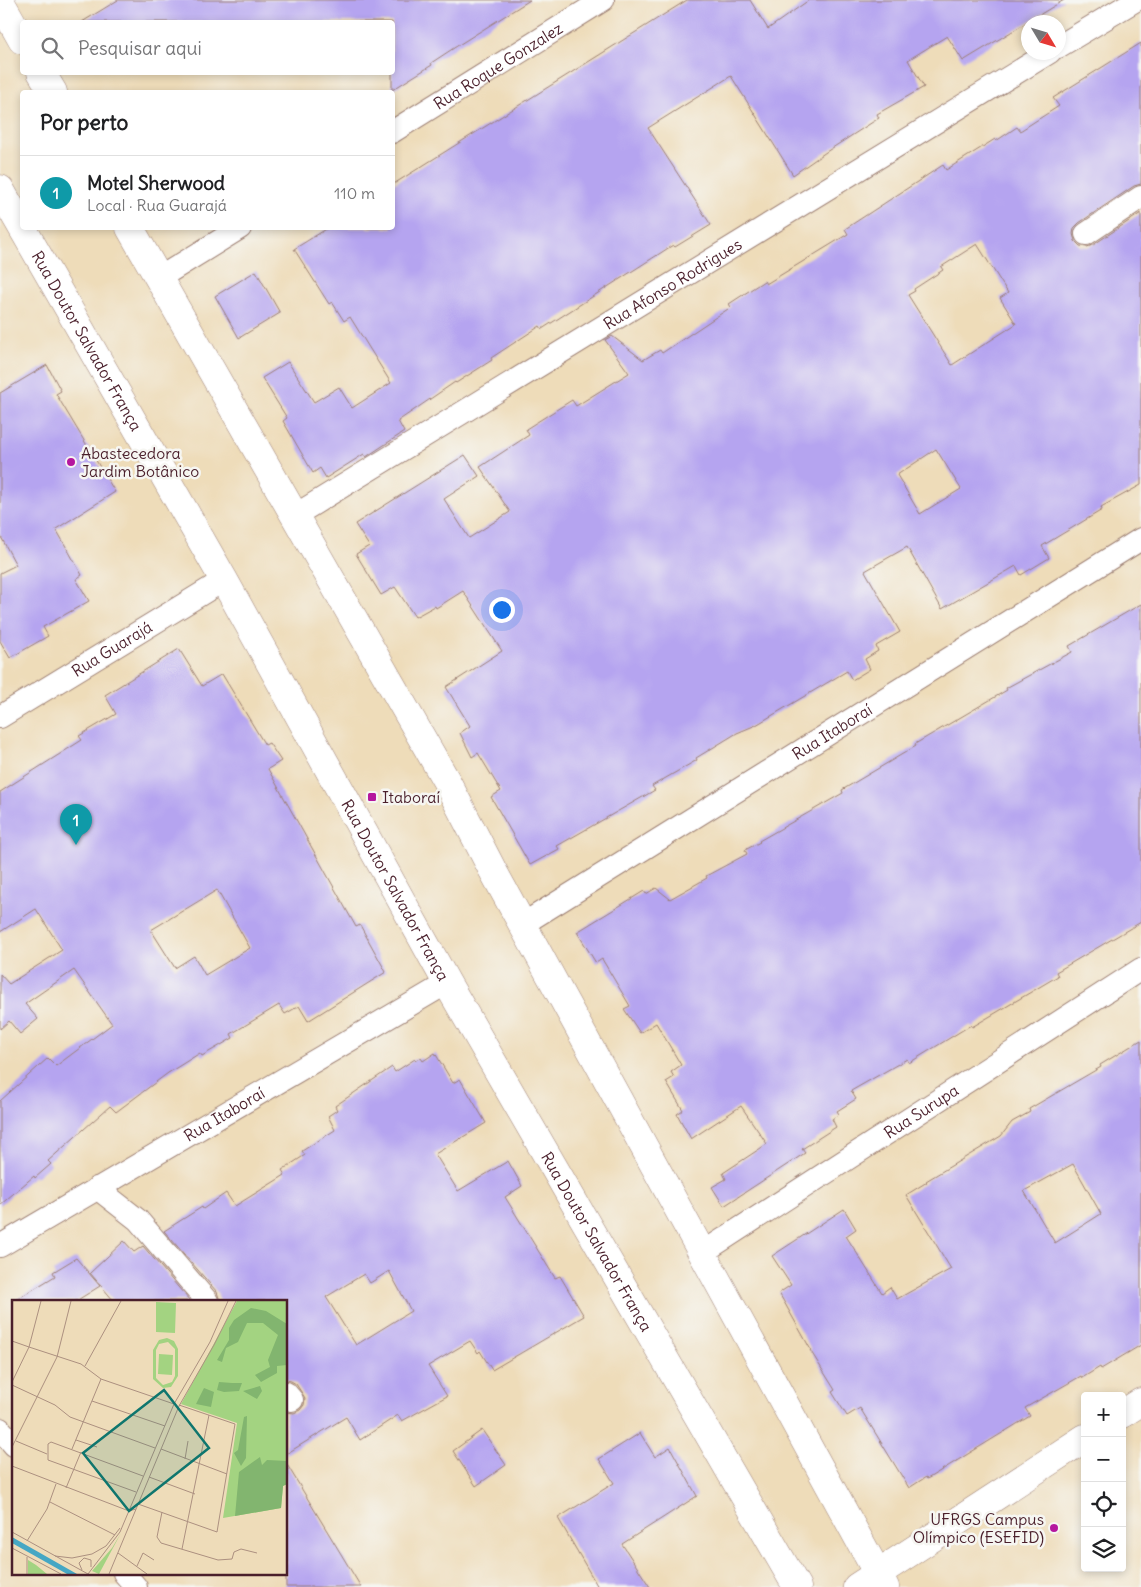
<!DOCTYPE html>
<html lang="pt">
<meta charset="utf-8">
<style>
:root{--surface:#fff;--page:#f6f6f6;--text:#202124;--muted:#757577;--line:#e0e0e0;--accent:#db2777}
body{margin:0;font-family:Delius,sans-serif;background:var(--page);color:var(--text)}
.controls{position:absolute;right:15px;bottom:15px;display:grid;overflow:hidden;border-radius:5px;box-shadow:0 2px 8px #0003}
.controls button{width:45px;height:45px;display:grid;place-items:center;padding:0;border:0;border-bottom:1px solid var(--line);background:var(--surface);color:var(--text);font:25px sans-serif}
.compass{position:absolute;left:1021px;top:15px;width:45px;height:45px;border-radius:50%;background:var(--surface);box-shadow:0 2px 8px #0003;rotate:128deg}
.you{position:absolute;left:501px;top:609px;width:18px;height:18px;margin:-12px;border:4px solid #fff;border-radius:50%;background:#1a73e8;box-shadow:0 0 0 8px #1a73e833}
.badge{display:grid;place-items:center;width:32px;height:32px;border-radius:50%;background:var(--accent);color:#fff;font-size:16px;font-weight:700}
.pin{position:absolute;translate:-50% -41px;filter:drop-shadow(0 1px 2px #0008)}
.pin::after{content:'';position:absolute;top:26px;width:18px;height:15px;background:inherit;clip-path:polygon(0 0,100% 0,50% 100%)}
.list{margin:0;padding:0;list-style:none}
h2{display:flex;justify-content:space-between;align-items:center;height:65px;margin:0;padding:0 20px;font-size:21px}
h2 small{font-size:16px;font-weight:400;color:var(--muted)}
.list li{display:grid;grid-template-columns:32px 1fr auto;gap:15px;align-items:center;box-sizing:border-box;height:75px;padding:0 20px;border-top:1px solid var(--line)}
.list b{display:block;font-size:19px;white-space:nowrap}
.list p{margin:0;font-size:16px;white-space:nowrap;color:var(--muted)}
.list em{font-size:16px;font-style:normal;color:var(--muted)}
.icon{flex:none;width:28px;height:28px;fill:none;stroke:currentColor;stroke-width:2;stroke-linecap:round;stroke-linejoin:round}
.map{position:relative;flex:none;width:1141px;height:1587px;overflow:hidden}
.search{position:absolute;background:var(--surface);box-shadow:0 2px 8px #0003;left:20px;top:20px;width:375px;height:55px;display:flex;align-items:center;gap:12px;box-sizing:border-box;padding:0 18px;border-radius:5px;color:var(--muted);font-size:19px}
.panel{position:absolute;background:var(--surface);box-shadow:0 2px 8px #0003;left:20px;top:90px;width:375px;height:140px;border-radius:5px}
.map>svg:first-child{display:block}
</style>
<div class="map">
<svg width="1141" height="1587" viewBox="0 0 1141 1587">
<rect width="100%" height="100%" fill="#f6f6f2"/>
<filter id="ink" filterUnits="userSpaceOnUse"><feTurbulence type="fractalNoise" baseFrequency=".02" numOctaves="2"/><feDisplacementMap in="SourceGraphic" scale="10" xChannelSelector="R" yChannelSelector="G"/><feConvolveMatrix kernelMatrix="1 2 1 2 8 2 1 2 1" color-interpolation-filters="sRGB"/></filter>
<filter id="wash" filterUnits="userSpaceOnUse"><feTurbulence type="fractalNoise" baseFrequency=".0096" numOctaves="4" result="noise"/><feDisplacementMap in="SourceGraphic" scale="20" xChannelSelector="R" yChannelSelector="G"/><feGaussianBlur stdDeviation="1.12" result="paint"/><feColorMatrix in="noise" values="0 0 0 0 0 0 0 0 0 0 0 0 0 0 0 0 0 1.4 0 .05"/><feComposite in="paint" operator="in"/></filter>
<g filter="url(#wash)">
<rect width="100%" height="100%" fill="#eedcb9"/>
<g id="blocks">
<!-- building -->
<g fill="#b5a4f0" fill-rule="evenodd">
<path d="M 118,0 L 530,0 L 457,46 L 431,63 L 432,65 L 392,90 L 392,22 L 82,22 Z"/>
<path d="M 687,0 L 750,0 L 768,29 L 809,0 L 1064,0 L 963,61 L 947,36 L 908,60 L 924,87 L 877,114 L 879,118 L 826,152 L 793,175 L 731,76 L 648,128 L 711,225 L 675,247 L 673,245 L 542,329 L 540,326 L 491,358 L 492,360 L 456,383 L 455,382 L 398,421 L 404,432 L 381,447 L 366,457 L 364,454 L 326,478 L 320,468 L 313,473 L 283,421 L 287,418 L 262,378 L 288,362 L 314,402 L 339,387 L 352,408 L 391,383 L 350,317 L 344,321 L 332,302 L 329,304 L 294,249 L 328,228 L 392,228 L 392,185 Z"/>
<path d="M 1141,43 L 1141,184 L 1134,186 L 1079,223 L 1074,228 L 1073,234 L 1075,241 L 1080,246 L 1087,247 L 1093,245 L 1141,213 L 1141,485 L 1101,507 L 1102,510 L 1042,546 L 1049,558 L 1021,575 L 1016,566 L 942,609 L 907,547 L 865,571 L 900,632 L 876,646 L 878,651 L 865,659 L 870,669 L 852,680 L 847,671 L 756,725 L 737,733 L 696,758 L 697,760 L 652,786 L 655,790 L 557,846 L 559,849 L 530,865 L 491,797 L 501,791 L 478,753 L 472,757 L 460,733 L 470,726 L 446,687 L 502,651 L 463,591 L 436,608 L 435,606 L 415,617 L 395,587 L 381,595 L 356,554 L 369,546 L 355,524 L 465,455 L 479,476 L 444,499 L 469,538 L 510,512 L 480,467 L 529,435 L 526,429 L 572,400 L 576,406 L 629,373 L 605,340 L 612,336 L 643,360 L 660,350 L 662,353 L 731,307 L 729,304 L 764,281 L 766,284 L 848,234 L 845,229 L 943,165 L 946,170 L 995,139 L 996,141 L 1017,127 L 1020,131 L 1059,106 L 1053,98 ZM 977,244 L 1008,293 L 1000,298 L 1016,324 L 952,365 L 908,295 L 915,291 L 914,289 L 943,270 L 941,267 ZM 936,449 L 961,489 L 920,514 L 897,475 Z"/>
<path d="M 256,271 L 280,313 L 239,338 L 215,296 Z"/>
<path d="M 47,365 L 61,391 L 56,394 L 115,492 L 56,529 L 82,575 L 76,579 L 89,601 L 43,627 L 48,636 L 10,658 L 0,641 L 0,573 L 16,565 L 0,535 L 0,393 Z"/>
<path d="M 1141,604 L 1141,922 L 1056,972 L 1058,976 L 972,1027 L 971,1025 L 909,1063 L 907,1059 L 851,1091 L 856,1099 L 837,1111 L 839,1114 L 832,1119 L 836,1127 L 802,1149 L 805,1153 L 724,1206 L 712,1187 L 726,1179 L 723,1173 L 767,1144 L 741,1106 L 691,1139 L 677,1114 L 683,1110 L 666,1082 L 674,1077 L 671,1072 L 681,1065 L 656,1023 L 640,1033 L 624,1009 L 630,1006 L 602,959 L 596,963 L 577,932 L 644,891 L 646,894 L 656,888 L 670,899 L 707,878 L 706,876 L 747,854 L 745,850 L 760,842 L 759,841 L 843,793 L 842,790 L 916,746 L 915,744 L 1007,690 L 1006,688 L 1072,652 L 1069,646 Z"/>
<path d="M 179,649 L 202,686 L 222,674 L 265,745 L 269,743 L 281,761 L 268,769 L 356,927 L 360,925 L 386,972 L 308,1021 L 299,1006 L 285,1014 L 279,1005 L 231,1034 L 233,1038 L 202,1056 L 200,1053 L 168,1073 L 116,1112 L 110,1106 L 48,1161 L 51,1164 L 35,1178 L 34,1176 L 0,1205 L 0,1101 L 48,1058 L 56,1066 L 112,1024 L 74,970 L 25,1004 L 38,1019 L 20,1034 L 9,1021 L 0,1029 L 0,974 L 9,984 L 62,950 L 36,909 L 0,932 L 0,792 L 82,740 L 79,736 L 116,714 L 105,695 ZM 217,890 L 250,948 L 205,975 L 194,956 L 175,968 L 151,930 Z"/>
<path d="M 1141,1040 L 1141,1345 L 1101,1369 L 1100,1367 L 1082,1378 L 1081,1376 L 1025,1408 L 1030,1416 L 927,1479 L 926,1477 L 909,1488 L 860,1408 L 847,1416 L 832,1392 L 835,1390 L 810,1350 L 811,1350 L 779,1293 L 791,1285 L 772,1256 L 844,1209 L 856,1229 L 846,1236 L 882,1293 L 890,1287 L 897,1299 L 951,1269 L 906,1195 L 927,1182 L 926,1181 L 1001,1136 L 1012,1122 L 1030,1112 L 1029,1109 L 1101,1067 L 1100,1065 ZM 1073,1164 L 1101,1214 L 1055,1243 L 1024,1191 Z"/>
<path d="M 435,1053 L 453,1083 L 460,1079 L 486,1123 L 435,1154 L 458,1191 L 508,1161 L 522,1186 L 505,1197 L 555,1278 L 560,1276 L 584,1316 L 492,1370 L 480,1351 L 478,1353 L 470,1341 L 428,1366 L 447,1396 L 402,1421 L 398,1415 L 360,1440 L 346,1417 L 286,1454 L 286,1412 L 294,1413 L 300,1410 L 304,1405 L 305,1398 L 296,1384 L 291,1381 L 286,1380 L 286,1301 L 220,1301 L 217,1292 L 164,1231 L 202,1207 L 203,1209 L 226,1193 L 235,1206 L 285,1175 L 282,1170 L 305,1155 L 302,1151 L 335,1130 L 328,1116 L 337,1110 L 335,1106 L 392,1067 L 395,1072 L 415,1059 L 416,1060 L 421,1058 L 423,1061 ZM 389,1271 L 411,1311 L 356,1345 L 326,1297 L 364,1274 L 370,1283 Z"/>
<path d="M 124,1241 L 134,1252 L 143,1246 L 190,1301 L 114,1301 L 90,1273 Z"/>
<path d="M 76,1258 L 100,1286 L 76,1301 L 14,1301 L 55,1276 L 53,1272 Z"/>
<path d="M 482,1430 L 506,1465 L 476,1486 L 453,1451 Z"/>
<path d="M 640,1433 L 655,1457 L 670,1447 L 697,1496 L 622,1544 L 650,1587 L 598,1587 L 558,1518 L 614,1483 L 599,1459 Z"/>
<path d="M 286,1463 L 361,1587 L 286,1587 Z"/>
</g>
</g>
</g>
<g filter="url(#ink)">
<use href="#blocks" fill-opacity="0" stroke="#9c7e72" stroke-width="1"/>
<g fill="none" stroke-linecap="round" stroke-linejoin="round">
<!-- street casing -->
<g stroke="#9c7e72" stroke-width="24">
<g id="street">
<path d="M 1058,47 L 1136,0"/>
<path id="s1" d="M 392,132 L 603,0"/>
<path d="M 1086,234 L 1141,197"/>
<path d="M 159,278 L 240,228"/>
<path id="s2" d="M 294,516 L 1050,52"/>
<path id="s3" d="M 0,717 L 224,580"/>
<path id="s4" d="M 523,924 L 1141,539"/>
<path d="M 97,1188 L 138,1220 L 207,1301"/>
<path id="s5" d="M 0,1246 L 447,983"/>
<path id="s6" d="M 702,1253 L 1141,969"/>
<path d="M 286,1393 L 292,1400"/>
<path d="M 0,1429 L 14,1445"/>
<path d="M 124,1573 L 136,1587"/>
</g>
</g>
<!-- secondary casing -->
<g stroke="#9c7e72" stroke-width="29">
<g id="secondary">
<path d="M 1122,1414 L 1141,1402"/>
<path d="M 857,1587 L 1085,1438"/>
</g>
</g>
<!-- primary casing -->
<g stroke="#9c7e72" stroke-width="29">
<g id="primary">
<path d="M 0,1 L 22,40"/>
<path d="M 41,72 L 53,92"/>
<path id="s7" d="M 0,189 L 224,580 L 447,983 L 797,1587"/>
<path d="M 130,228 L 447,782 L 492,869 L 885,1587"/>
</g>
</g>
<!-- street -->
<use href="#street" stroke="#fff" stroke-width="22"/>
<!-- secondary -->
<use href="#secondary" stroke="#fff" stroke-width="28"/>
<!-- primary -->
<use href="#primary" stroke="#fff" stroke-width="28"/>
</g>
</g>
<!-- markers -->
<g fill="#b5179e" stroke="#f6f6f2" stroke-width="2">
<circle cx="71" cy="462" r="5"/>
<rect x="367" y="792" width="10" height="10" rx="2.5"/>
<circle cx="1054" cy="1528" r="5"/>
</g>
<g text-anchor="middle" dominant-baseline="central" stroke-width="5" stroke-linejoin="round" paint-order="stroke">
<!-- street labels -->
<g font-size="16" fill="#4a1f2b" stroke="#f6f6f2">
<text stroke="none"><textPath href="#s1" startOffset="125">Rua Roque Gonzalez</textPath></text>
<text stroke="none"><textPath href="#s2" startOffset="444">Rua Afonso Rodrigues</textPath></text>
<text stroke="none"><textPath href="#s7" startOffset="175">Rua Doutor Salvador França</textPath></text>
<text stroke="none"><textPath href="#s3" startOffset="131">Rua Guarajá</textPath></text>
<text stroke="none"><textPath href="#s4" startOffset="364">Rua Itaboraí</textPath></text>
<text stroke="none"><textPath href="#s7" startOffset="805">Rua Doutor Salvador França</textPath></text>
<text stroke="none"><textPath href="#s6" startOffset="261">Rua Surupa</textPath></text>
<text stroke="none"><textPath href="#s5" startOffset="260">Rua Itaboraí</textPath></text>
<text stroke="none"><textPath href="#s7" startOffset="1210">Rua Doutor Salvador França</textPath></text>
</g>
<!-- poi labels -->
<g font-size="16" fill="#4a1f2b" stroke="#f6f6f2" text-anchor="start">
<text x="81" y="453">Abastecedora<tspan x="81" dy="18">Jardim Botânico</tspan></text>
<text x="382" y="797">Itaboraí</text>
<text x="1044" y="1519" text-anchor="end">UFRGS Campus<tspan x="1044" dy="18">Olímpico (ESEFID)</tspan></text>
</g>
</g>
<!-- overview -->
<g transform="translate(12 1300)">
<rect width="275" height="275" fill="#eedcb9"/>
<path d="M 225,1 L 275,1 L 275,184 L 271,186 L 269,208 L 211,218 L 225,123 L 169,104 ZM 144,2 L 164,3 L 163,33 L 144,32 ZM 155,38 L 162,41 L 166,49 L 166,76 L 159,87 L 151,88 L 141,79 L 141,50 L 147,40 ZM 156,42 L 163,49 L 163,76 L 160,82 L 151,85 L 144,78 L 144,50 L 147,44 ZM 147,54 L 161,55 L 160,75 L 146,74 ZM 109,233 L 87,274 L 80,271 L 100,248 ZM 16,260 L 24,265 L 35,274 L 16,274 Z" fill="#a3d381" fill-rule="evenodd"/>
<path d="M 239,8 L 254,11 L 275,24 L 275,65 L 265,66 L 265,73 L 249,82 L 243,75 L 258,67 L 256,60 L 266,35 L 251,23 L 235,23 L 226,42 L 214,48 L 210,62 L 205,60 L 217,40 L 217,28 L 222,20 ZM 207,82 L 220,83 L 230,83 L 227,91 L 212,92 L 205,90 ZM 248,86 L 250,91 L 245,99 L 231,91 ZM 192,88 L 202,92 L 199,107 L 184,104 ZM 235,116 L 234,158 L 229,166 L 222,153 L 226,150 L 232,117 ZM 248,157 L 250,165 L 255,160 L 275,161 L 275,184 L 271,186 L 269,208 L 223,216 L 227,172 Z" fill="#82b56f"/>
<path d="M 0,237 L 65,274 L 55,274 L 0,243 Z" fill="#45a7c4"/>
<path fill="none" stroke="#ac9080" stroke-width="1" d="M 0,41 L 17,47 L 29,1M 45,57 L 59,1M 73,66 L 109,1M 0,82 L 17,47 L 69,64 L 89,79 L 162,104M 0,85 L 43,105 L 58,117 L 143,148M 80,101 L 153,126M 64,140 L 85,147M 4,141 L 35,154M 0,147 L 45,57M 60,149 L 89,79M 149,149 L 215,174M 173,159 L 176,141M 0,166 L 117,211 L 124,209M 137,177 L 183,194M 54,188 L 69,152M 124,192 L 36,160 L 36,144 L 39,142 L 131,176M 38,202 L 103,235M 126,204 L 205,232 L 223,124 L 167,105M 150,212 L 145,237 L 149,243 L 206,260 L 220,259 L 222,252 L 229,249 L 245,253M 0,232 L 76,274M 15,241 L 35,209 L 44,184M 0,248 L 49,274M 170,249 L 197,115M 106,253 L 135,274M 43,256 L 60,258 L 80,254 L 94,246 L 108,228M 125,266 L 131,253 L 142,260M 70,270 L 67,263 L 72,258 L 79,260 L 79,267M 15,274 L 15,257M 76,274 L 108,232 L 162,104 L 198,42 L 216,1M 97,274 L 167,106 L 202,45 L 224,1"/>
<path fill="#0f766e" fill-opacity="0.15" stroke="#0f766e" stroke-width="2.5" d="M 152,90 L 197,148 L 117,211 L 71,153 Z"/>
<rect width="275" height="275" fill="none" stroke="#4a1f2b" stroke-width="2.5"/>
</g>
</svg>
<div class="controls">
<button>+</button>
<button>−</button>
<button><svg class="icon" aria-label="locate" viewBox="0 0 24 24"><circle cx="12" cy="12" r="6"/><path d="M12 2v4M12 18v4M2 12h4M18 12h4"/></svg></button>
<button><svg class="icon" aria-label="layers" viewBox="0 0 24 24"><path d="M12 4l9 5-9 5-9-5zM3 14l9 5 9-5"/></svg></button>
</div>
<svg class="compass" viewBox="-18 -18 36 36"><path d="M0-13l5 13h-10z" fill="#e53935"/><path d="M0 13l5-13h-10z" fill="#757577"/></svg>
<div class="you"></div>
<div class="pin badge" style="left:76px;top:845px;background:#0f9aa8">1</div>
<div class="search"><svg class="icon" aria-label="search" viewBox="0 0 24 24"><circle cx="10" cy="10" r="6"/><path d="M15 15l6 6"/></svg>Pesquisar aqui</div>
<section class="panel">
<h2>Por perto<small></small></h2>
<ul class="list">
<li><span class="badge" style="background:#0f9aa8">1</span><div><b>Motel Sherwood</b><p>Local · Rua Guarajá</p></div><em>110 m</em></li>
</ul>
</section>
</div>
